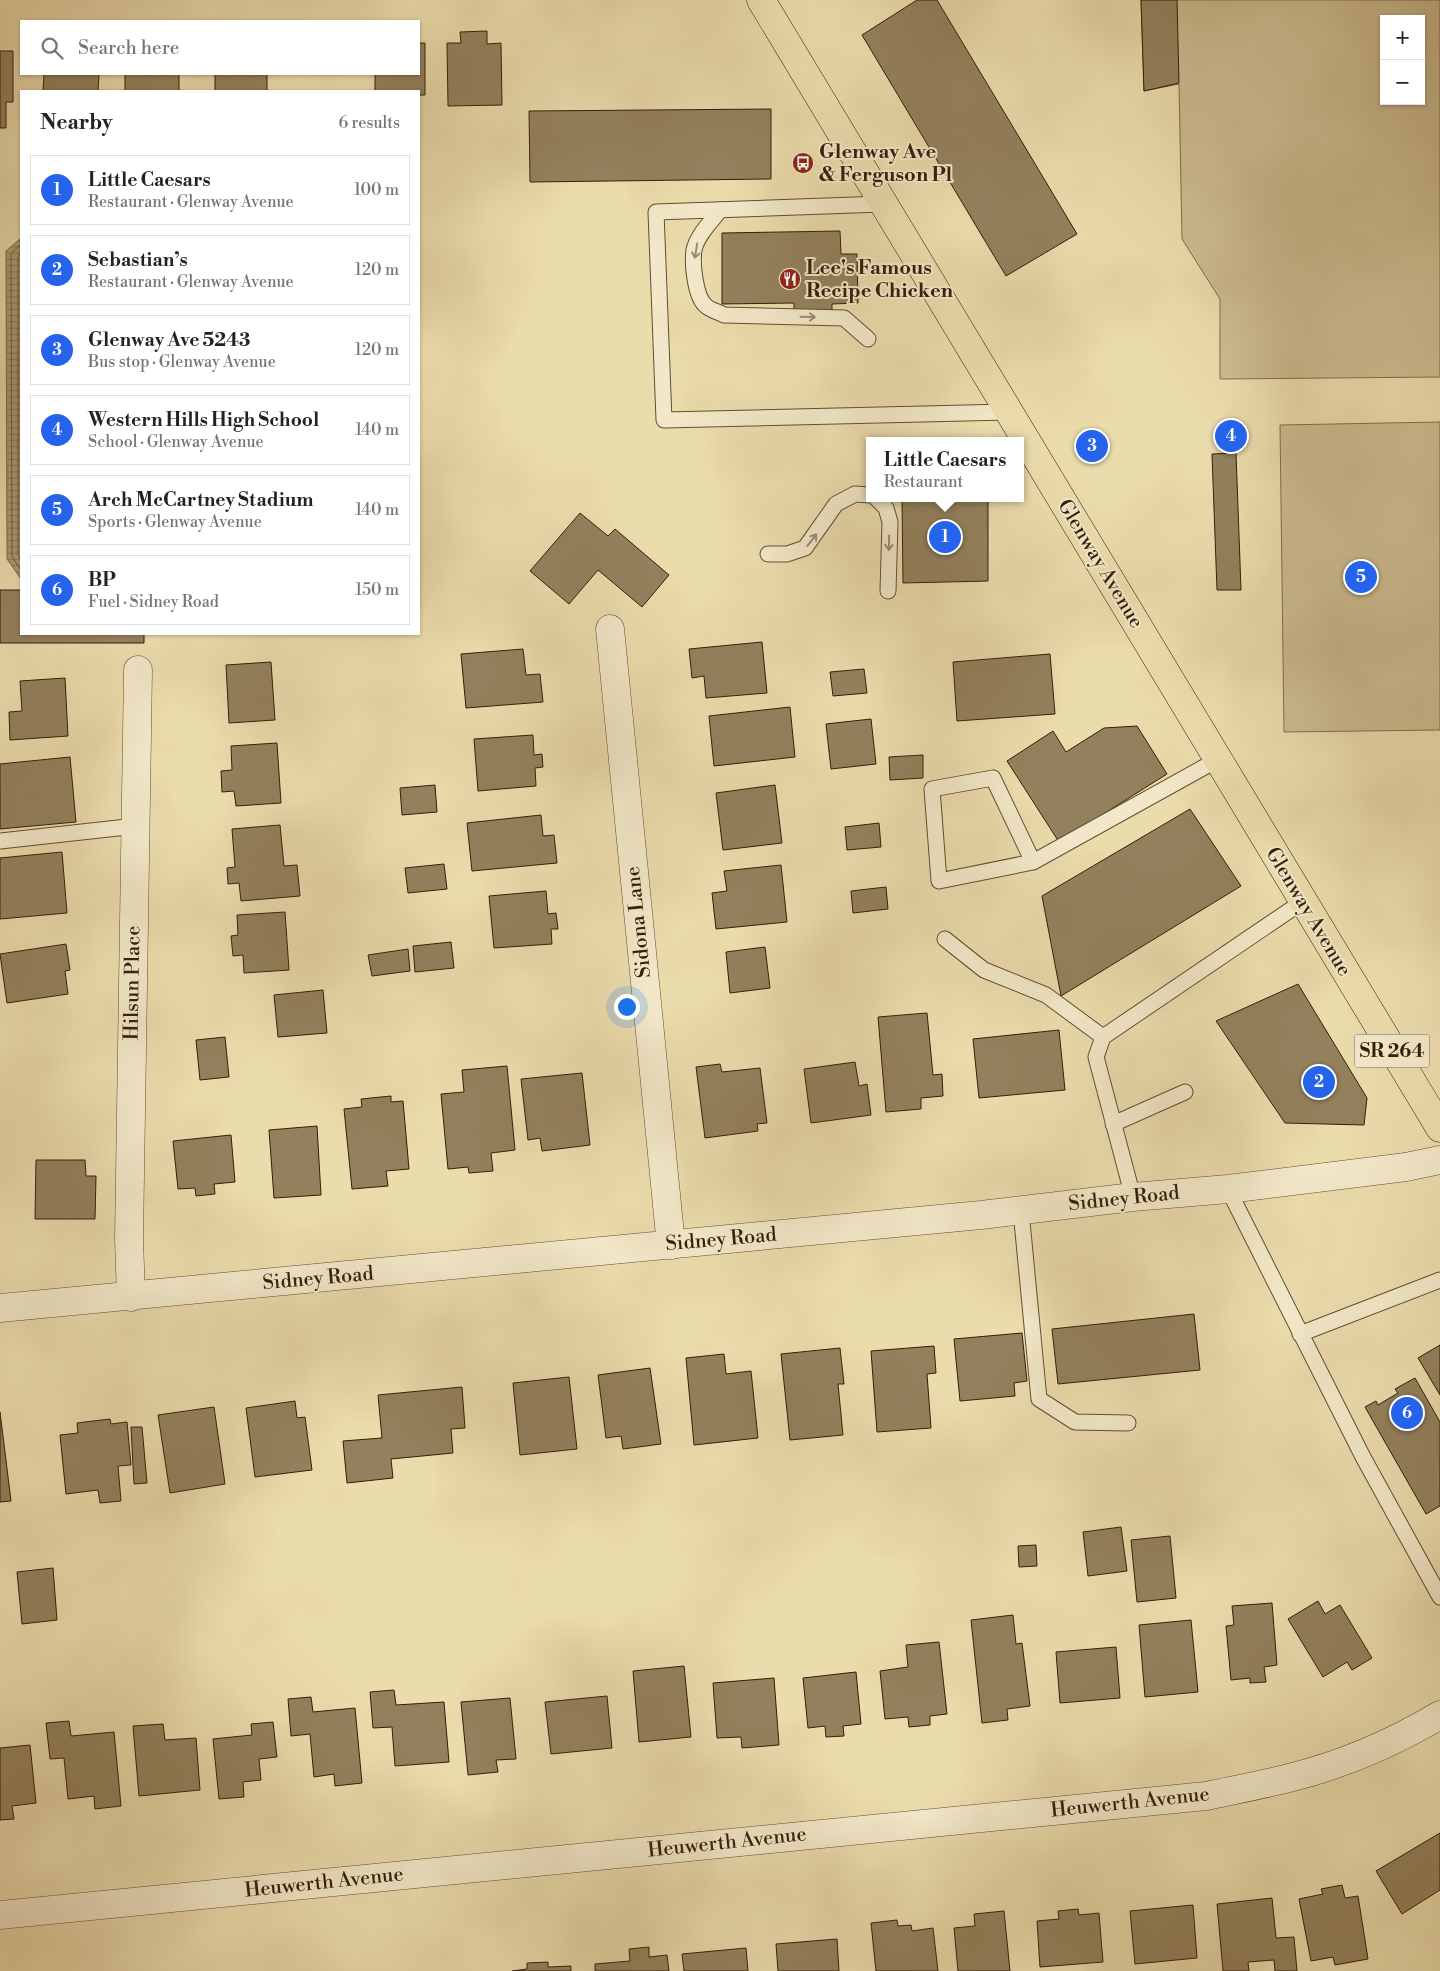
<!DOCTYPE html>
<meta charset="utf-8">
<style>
:root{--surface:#fff;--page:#f2f2f2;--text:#222;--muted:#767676;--line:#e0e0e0;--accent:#2563eb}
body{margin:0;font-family:"Libre Bodoni",serif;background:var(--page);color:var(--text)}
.controls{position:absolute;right:15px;top:15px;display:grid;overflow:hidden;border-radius:0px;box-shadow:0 1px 4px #0004}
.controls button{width:45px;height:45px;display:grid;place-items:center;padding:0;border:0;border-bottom:1px solid var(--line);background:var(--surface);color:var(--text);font:25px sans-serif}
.you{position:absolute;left:626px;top:1006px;width:18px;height:18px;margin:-12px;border:4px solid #fff;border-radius:50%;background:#1a73e8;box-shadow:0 0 0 8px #1a73e833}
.badge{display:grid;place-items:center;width:32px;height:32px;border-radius:50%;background:var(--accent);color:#fff;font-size:16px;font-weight:700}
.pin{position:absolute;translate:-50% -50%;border:2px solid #fff;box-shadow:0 1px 5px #0006}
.popup{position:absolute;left:866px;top:437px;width:158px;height:65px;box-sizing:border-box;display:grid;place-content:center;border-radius:0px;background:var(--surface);filter:drop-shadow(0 1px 4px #0005);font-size:16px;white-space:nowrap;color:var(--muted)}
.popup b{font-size:19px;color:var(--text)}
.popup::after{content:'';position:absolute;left:50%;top:100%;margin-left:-10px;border:10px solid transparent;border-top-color:var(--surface)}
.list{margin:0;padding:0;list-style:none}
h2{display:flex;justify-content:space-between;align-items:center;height:65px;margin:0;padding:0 20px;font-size:21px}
h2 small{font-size:16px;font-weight:400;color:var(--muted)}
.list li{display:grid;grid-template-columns:32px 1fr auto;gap:15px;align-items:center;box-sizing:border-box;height:70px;margin:0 10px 10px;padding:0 10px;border:1px solid var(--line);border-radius:0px}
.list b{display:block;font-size:19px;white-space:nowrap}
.list p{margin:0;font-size:16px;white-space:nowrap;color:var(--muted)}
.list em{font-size:16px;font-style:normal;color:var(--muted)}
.icon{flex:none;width:28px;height:28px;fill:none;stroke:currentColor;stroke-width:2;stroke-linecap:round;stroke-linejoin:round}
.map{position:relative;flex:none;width:1440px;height:1971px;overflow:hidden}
.search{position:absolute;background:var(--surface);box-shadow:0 1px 4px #0004;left:20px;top:20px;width:400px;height:55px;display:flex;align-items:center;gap:12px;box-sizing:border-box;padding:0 18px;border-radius:0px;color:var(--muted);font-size:19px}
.panel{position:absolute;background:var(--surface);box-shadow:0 1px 4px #0004;left:20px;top:90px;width:400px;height:545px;border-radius:0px}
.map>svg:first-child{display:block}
</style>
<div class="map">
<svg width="1440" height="1971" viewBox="0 0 1440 1971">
<defs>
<pattern id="water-rules" width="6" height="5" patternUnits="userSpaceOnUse" patternTransform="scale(1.25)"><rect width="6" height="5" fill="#ac9b74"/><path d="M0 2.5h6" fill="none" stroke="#8d7e5d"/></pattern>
</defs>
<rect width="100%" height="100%" fill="#ebdcac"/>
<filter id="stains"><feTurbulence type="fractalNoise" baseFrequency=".004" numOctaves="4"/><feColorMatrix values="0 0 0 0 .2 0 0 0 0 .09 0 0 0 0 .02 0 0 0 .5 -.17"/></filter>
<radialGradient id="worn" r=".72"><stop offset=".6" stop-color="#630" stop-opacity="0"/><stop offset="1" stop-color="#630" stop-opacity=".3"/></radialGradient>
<!-- green -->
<g fill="#ccbc90" stroke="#806d4c" fill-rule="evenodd">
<path d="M 1141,0 L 1440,0 L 1440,377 L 1220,379 L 1220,299 L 1182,239 L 1179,84 L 1144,91 ZM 1384,19 L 1421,19 L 1421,101 L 1384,101 Z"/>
<path d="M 1440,422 L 1440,730 L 1284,732 L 1280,425 Z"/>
</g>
<!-- water -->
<path fill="url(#water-rules)" stroke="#7c6949" d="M 21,238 L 21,579 L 7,559 L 6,251 Z"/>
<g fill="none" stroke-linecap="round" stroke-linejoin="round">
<!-- shore -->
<g stroke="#705c3e" stroke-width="1">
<path d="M 21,244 L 11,254 L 12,557 L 21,570"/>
<path d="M 21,253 L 18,257 L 18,555 L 21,560"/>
</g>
</g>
<!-- building -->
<g fill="#93815d" stroke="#331e08">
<path d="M 917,0 L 937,0 L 1077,234 L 1006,276 L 862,35 Z"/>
<path d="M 1141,0 L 1177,0 L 1179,83 L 1144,91 Z"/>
<path d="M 487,31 L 487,44 L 501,43 L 502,105 L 448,106 L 447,43 L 461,43 L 460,32 Z"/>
<path d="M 419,43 L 425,43 L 425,95 L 419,95 L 419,91 L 375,91 L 375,74 L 419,74 Z"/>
<path d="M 0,51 L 13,51 L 13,102 L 6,102 L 6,128 L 0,128 Z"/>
<path d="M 44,74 L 99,74 L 98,91 L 43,91 Z"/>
<rect x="125" y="74" width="54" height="17"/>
<rect x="215" y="74" width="52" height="17"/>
<path d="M 771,109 L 771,179 L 530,182 L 529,111 Z"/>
<path d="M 840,231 L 841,254 L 857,254 L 858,303 L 832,304 L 832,312 L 794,312 L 794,303 L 722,304 L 722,233 Z"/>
<path d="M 1236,453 L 1241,590 L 1217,590 L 1212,454 Z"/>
<path d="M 902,498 L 988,498 L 988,581 L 903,583 Z"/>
<path d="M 580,513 L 608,536 L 615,529 L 669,575 L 642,607 L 598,570 L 569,604 L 530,571 Z"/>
<path d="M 0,590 L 21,590 L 21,634 L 144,634 L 144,643 L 0,643 Z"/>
<path d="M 762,642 L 767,693 L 706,698 L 704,676 L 692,678 L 689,649 Z"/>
<path d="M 523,649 L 526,675 L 540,674 L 543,702 L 466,708 L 461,654 Z"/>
<path d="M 1050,654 L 1055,714 L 957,721 L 953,662 Z"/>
<path d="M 271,662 L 275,720 L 229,723 L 226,665 Z"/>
<path d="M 864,669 L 867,693 L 833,696 L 830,672 Z"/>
<path d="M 65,678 L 68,736 L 10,740 L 9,712 L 22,711 L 20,681 Z"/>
<path d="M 790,707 L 795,757 L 714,766 L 709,716 Z"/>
<path d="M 871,719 L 876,764 L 831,769 L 826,724 Z"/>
<path d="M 1137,726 L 1167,774 L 1059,842 L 1007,761 L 1053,731 L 1066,752 L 1104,728 Z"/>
<path d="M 533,735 L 534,755 L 542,754 L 543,767 L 535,768 L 536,786 L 478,791 L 474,739 Z"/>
<path d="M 277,743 L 281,803 L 236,806 L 234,791 L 222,792 L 221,771 L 232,770 L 231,746 Z"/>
<path d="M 923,755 L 923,778 L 890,780 L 889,757 Z"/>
<path d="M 70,757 L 76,822 L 0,829 L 0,764 Z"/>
<path d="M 435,785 L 437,812 L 402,815 L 400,788 Z"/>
<path d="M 775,785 L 782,843 L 723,850 L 716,793 Z"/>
<path d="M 1190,809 L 1241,886 L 1061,996 L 1042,896 Z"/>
<path d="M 541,815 L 543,836 L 554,835 L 557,863 L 472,871 L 467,823 Z"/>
<path d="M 879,823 L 881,847 L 847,850 L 845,827 Z"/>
<path d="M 280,825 L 284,866 L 297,865 L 300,896 L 241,901 L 239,883 L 228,884 L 227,868 L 235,867 L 232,829 Z"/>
<path d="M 62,852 L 67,913 L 0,919 L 0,858 Z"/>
<path d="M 444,864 L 447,889 L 408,893 L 405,868 Z"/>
<path d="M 781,865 L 787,922 L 716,929 L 712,893 L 727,891 L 724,871 Z"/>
<path d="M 886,887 L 888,909 L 853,913 L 851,891 Z"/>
<path d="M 546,891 L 548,914 L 556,913 L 558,929 L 551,929 L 552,944 L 494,948 L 489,896 Z"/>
<path d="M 285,912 L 289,970 L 244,973 L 243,955 L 233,956 L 231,936 L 238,935 L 237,915 Z"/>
<path d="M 451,942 L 454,968 L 415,972 L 413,946 Z"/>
<path d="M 66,944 L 70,970 L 65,971 L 68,994 L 7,1003 L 0,954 Z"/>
<path d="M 765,947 L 770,988 L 730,993 L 726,952 Z"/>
<path d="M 408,949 L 410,971 L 372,976 L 368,955 Z"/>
<path d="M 1298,984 L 1367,1098 L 1364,1125 L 1285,1123 L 1216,1021 Z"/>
<path d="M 323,990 L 327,1033 L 278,1037 L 274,995 Z"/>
<path d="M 927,1013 L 933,1075 L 942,1074 L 943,1096 L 921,1098 L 921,1109 L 886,1112 L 878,1017 Z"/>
<path d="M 1059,1030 L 1065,1090 L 979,1098 L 973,1039 Z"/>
<path d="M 225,1037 L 229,1077 L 200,1080 L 196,1040 Z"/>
<path d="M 855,1062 L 859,1086 L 867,1084 L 871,1115 L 811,1123 L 804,1069 Z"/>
<path d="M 720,1064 L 722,1072 L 760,1068 L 767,1123 L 757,1124 L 758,1131 L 705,1138 L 696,1067 Z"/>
<path d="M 507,1066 L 515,1150 L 491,1153 L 493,1171 L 469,1173 L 468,1167 L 448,1169 L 441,1094 L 464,1092 L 462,1070 Z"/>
<path d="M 582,1073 L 590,1145 L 542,1151 L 540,1138 L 528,1140 L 521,1079 Z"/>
<path d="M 391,1096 L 391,1102 L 403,1101 L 409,1169 L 386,1171 L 388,1186 L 352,1189 L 344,1109 L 362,1107 L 361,1099 Z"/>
<path d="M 317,1126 L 321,1195 L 274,1198 L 269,1130 Z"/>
<path d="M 231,1135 L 235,1182 L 214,1184 L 215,1194 L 196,1196 L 195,1188 L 178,1189 L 173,1141 Z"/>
<path d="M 36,1160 L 85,1160 L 86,1176 L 96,1176 L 95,1219 L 35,1219 Z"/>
<path d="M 1194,1314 L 1200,1370 L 1058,1384 L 1052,1329 Z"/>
<path d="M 1022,1333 L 1027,1381 L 1014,1383 L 1015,1396 L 960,1401 L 954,1339 Z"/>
<path d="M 1440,1345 L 1440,1395 L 1418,1358 Z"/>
<path d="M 934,1346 L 936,1373 L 927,1374 L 931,1428 L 877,1432 L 871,1351 Z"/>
<path d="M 840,1348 L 844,1384 L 838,1384 L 843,1435 L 790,1440 L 781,1354 Z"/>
<path d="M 724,1354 L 726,1374 L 751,1371 L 758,1438 L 694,1445 L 686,1358 Z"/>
<path d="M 650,1368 L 661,1444 L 623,1449 L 621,1436 L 606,1438 L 598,1375 Z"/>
<path d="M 569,1377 L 577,1449 L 520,1455 L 513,1383 Z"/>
<path d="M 1415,1378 L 1440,1422 L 1440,1506 L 1426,1514 L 1365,1407 L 1376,1401 L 1378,1405 L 1398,1393 L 1395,1389 Z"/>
<path d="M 462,1387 L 465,1428 L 451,1429 L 453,1453 L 391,1459 L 393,1478 L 347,1483 L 343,1441 L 382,1438 L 378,1395 Z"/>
<path d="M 295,1401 L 297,1418 L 305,1417 L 312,1470 L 255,1477 L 246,1408 Z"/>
<path d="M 214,1407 L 225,1484 L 170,1493 L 158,1415 Z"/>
<path d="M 0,1412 L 11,1501 L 0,1502 Z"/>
<path d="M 110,1419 L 111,1424 L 127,1422 L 131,1465 L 118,1466 L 121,1501 L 100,1503 L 98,1490 L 66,1494 L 60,1435 L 78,1433 L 77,1423 Z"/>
<path d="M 131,1427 L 142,1427 L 147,1483 L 134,1484 Z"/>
<path d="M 1121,1527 L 1127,1571 L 1088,1576 L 1083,1532 Z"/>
<path d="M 1170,1536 L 1176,1598 L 1137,1602 L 1131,1540 Z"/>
<path d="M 1036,1545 L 1037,1566 L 1019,1567 L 1018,1546 Z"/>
<path d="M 53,1568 L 57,1620 L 22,1624 L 17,1572 Z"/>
<path d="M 1318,1601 L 1325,1614 L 1340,1605 L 1372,1658 L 1352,1670 L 1347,1662 L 1323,1677 L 1288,1619 Z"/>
<path d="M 1272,1603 L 1277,1665 L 1264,1667 L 1266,1682 L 1250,1683 L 1250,1678 L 1231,1680 L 1226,1626 L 1234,1625 L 1232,1606 Z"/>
<path d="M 1013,1615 L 1016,1644 L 1022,1643 L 1030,1706 L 1007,1709 L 1008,1720 L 982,1723 L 971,1620 Z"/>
<path d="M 1191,1620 L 1198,1692 L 1145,1697 L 1139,1625 Z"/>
<path d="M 939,1642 L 947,1714 L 930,1716 L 930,1725 L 909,1727 L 908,1717 L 885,1719 L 880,1671 L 908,1667 L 906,1645 Z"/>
<path d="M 1116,1647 L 1120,1698 L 1060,1703 L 1056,1652 Z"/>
<path d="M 684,1666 L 691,1737 L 639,1742 L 633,1671 Z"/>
<path d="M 856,1672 L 861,1724 L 843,1726 L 844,1736 L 826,1737 L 825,1726 L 808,1728 L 803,1678 Z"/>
<path d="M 774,1678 L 779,1745 L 742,1748 L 741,1737 L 717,1738 L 713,1683 Z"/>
<path d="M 394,1690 L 396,1705 L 444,1702 L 449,1762 L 395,1766 L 392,1727 L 373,1728 L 370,1692 Z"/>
<path d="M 607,1696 L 612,1748 L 551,1754 L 545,1702 Z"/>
<path d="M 311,1697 L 313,1712 L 355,1708 L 362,1783 L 335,1786 L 334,1774 L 314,1777 L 310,1734 L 291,1736 L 288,1699 Z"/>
<path d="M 510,1698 L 516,1759 L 496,1760 L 498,1772 L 468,1775 L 461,1702 Z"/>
<path d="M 69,1721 L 71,1736 L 114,1732 L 121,1806 L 95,1809 L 94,1796 L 68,1799 L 64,1758 L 50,1759 L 46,1723 Z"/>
<path d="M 273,1722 L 277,1757 L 259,1759 L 261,1780 L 243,1782 L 244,1797 L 219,1799 L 213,1739 L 252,1735 L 251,1724 Z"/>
<path d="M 163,1724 L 165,1740 L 196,1738 L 200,1790 L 139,1796 L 133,1726 Z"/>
<path d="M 30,1745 L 36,1803 L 12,1806 L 14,1819 L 0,1820 L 0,1748 Z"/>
<path d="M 1440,1833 L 1440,1890 L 1402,1914 L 1376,1871 Z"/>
<path d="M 1342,1885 L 1345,1898 L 1358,1896 L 1368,1959 L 1335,1965 L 1333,1957 L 1311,1961 L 1299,1899 L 1323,1894 L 1321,1889 Z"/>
<path d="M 1272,1898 L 1276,1938 L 1294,1937 L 1297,1971 L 1275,1971 L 1274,1960 L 1248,1962 L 1249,1971 L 1223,1971 L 1217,1904 Z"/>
<path d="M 1193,1905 L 1197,1958 L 1135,1964 L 1130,1911 Z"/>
<path d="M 1078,1909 L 1079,1915 L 1099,1913 L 1103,1962 L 1040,1967 L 1037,1921 L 1059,1919 L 1058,1911 Z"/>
<path d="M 1004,1911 L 1010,1971 L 958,1971 L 954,1928 L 975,1926 L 974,1914 Z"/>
<path d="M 897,1920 L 898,1926 L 911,1925 L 912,1931 L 933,1928 L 938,1971 L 876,1971 L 871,1923 Z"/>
<path d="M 837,1939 L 839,1971 L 778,1971 L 776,1944 Z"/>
<path d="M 649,1947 L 649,1957 L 667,1955 L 669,1971 L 595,1971 L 595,1964 L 630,1961 L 629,1949 Z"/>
<path d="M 746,1948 L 748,1971 L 684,1971 L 682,1954 Z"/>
<path d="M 548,1962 L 548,1967 L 571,1966 L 571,1971 L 512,1971 L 527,1969 L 527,1963 Z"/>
</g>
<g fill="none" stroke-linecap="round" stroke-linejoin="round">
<!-- lane casing -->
<g stroke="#614e31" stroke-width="17">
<g id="lane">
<path d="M 883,204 L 656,212 L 664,420 L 1008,412"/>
<path d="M 720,210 C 712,221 697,235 694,250 C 692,263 695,297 706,306 C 710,310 719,312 724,315 L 844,318 L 868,339"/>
<path d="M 876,498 L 886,508 L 890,522 L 888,591"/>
<path d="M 768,554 L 787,554 L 805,548 L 836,504 L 855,494 L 870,495"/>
<path d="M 0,841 L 136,826"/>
<path d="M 1033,862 L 993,778 L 932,789 L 939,881 L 1033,862 L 1217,760"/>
<path d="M 945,939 L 984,970 L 1046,995 L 1103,1037"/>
<path d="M 1113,1124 L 1185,1092"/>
<path d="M 1228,1189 L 1363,1457 L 1440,1597"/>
<path d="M 1133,1197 L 1096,1057 L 1103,1037 L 1302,902"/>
<path d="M 1021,1211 L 1039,1399 L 1075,1422 L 1128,1423"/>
<path d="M 1300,1334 L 1440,1280"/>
</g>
</g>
<!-- street casing -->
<g stroke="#614e31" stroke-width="29">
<g id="street">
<path d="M 610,629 L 671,1245"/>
<path d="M 131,1297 L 129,1239 L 138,670"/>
<path d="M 0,1308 L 981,1215 L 1133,1197 L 1228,1189 L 1406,1167 L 1440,1160"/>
<path d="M 0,1915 L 1206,1796 C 1234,1790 1261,1785 1289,1778 C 1342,1765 1393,1743 1440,1715"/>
</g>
</g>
<!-- primary casing -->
<g stroke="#331e08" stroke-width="29">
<path id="primary" d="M 761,0 L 1440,1128"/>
</g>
<!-- lane -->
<use href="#lane" stroke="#f2e8c9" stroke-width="15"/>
<!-- street -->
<use href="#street" stroke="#f2e8c9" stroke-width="28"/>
<!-- primary -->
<use href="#primary" stroke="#ebdcac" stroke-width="28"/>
</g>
<!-- one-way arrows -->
<defs><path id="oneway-shaft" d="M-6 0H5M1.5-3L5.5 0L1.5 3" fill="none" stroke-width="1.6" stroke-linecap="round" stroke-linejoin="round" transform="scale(1.25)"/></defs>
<g stroke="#9c8d72">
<use href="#oneway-shaft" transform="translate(696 251) rotate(99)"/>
<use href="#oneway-shaft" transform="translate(808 317) rotate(1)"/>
<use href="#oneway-shaft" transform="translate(812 540) rotate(-52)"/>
<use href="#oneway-shaft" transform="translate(889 543) rotate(91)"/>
</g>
<!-- icons -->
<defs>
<g id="bus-disc" transform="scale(1.125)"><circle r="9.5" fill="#8f2418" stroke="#f2e8c9"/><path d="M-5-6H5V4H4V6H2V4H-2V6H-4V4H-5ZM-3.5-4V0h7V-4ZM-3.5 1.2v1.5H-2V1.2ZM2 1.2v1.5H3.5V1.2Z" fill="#fff"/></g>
<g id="restaurant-disc" transform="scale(1.125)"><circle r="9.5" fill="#8f2418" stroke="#f2e8c9"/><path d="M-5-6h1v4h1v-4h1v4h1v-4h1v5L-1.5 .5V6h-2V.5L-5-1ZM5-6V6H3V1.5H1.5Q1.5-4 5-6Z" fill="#fff"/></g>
</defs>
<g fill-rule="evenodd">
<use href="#bus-disc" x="803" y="163"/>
<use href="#restaurant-disc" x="790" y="279"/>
</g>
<g text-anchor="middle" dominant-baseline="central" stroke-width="4" stroke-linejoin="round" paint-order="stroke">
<!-- shield labels -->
<rect fill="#f2e8c9" stroke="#6c5b42" stroke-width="1" x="1354.5" y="1034.5" width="75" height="33" rx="4"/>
<g font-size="19" font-weight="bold" fill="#331e08">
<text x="1392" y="1051">SR 264</text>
</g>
<!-- poi labels -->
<g font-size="20" font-weight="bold" fill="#331e08" stroke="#f2e8c9" text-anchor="start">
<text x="819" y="152">Glenway Ave<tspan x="819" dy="23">&amp; Ferguson Pl</tspan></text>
<text x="806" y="268">Lee's Famous<tspan x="806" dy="23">Recipe Chicken</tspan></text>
</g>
<!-- street labels -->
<g font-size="20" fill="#331e08" stroke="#f2e8c9">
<text transform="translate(1100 564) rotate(59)">Glenway Avenue</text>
<text transform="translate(1308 912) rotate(59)">Glenway Avenue</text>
<text transform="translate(639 922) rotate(-96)">Sidona Lane</text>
<text transform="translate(133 983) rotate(-89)">Hilsun Place</text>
<text transform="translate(1124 1199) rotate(-6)">Sidney Road</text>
<text transform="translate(721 1240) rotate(-5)">Sidney Road</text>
<text transform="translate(318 1279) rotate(-5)">Sidney Road</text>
<text transform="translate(1130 1803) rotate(-6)">Heuwerth Avenue</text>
<text transform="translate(727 1843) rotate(-6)">Heuwerth Avenue</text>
<text transform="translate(324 1883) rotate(-6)">Heuwerth Avenue</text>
</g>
</g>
<rect width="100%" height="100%" filter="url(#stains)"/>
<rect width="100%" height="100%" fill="url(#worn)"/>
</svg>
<div class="controls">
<button>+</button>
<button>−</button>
</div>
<div class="you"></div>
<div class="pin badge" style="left:945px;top:537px">1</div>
<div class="popup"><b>Little Caesars</b>Restaurant</div>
<div class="pin badge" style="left:1319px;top:1082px">2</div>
<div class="pin badge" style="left:1092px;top:446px">3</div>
<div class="pin badge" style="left:1231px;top:436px">4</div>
<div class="pin badge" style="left:1361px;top:577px">5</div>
<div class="pin badge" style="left:1407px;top:1413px">6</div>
<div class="search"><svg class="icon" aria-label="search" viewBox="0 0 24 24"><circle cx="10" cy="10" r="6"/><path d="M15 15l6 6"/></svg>Search here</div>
<section class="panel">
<h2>Nearby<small>6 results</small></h2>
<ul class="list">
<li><span class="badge">1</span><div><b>Little Caesars</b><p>Restaurant · Glenway Avenue</p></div><em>100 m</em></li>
<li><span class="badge">2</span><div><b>Sebastian’s</b><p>Restaurant · Glenway Avenue</p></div><em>120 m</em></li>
<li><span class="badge">3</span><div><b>Glenway Ave 5243</b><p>Bus stop · Glenway Avenue</p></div><em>120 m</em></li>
<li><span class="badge">4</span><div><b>Western Hills High School</b><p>School · Glenway Avenue</p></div><em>140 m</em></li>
<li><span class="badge">5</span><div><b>Arch McCartney Stadium</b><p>Sports · Glenway Avenue</p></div><em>140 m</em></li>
<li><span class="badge">6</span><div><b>BP</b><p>Fuel · Sidney Road</p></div><em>150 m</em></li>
</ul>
</section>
</div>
